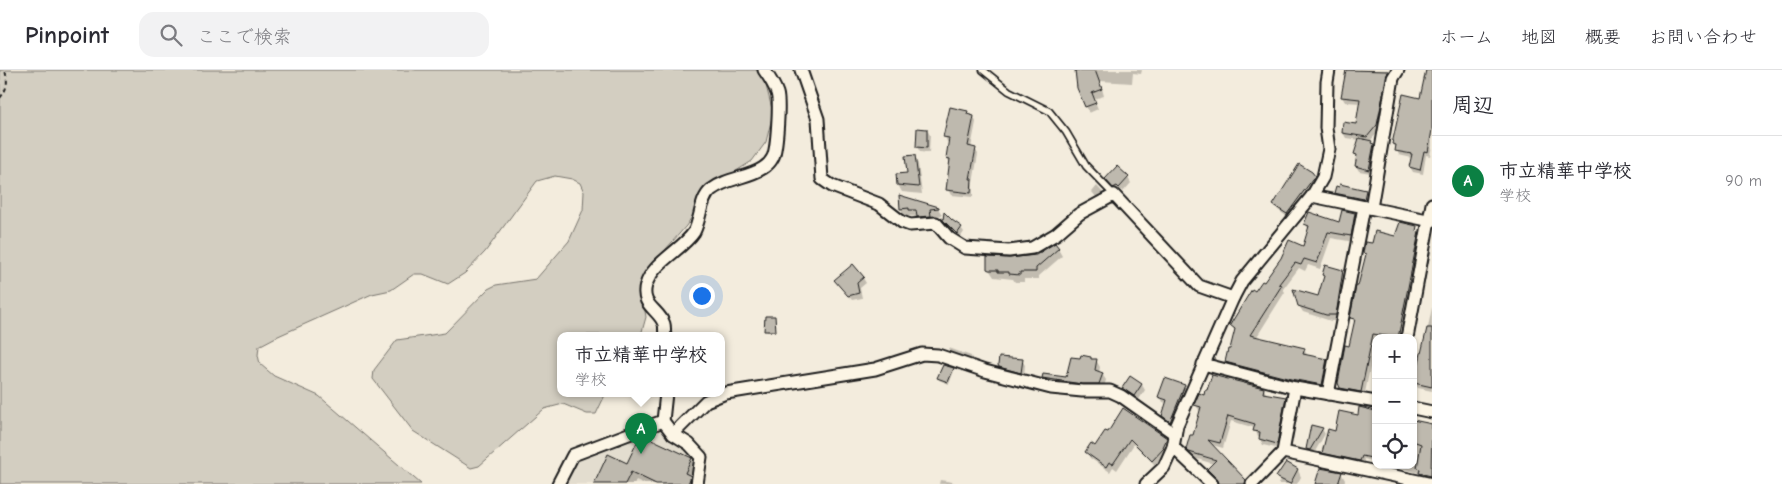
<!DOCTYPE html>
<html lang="ja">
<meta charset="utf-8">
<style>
:root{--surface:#fff;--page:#f2f2f3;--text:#2b2b33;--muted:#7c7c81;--line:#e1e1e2;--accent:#0b8043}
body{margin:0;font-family:"Comic Neue","Klee One",sans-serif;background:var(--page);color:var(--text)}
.controls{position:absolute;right:15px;bottom:15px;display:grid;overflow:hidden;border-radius:10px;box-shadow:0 1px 4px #0004}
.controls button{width:45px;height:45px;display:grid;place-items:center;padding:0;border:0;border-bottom:1px solid var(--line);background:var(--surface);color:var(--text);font:25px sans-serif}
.you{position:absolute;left:701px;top:225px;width:18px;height:18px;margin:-12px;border:4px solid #fff;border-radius:50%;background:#1a73e8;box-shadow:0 0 0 8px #1a73e833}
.badge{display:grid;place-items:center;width:32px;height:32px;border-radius:50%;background:var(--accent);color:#fff;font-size:16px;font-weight:700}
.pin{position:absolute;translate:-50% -41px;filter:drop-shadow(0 1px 2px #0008)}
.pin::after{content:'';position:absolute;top:26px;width:18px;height:15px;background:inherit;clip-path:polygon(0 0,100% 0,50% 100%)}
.popup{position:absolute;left:557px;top:262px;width:168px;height:65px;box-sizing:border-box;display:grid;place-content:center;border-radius:10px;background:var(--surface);filter:drop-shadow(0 1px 4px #0005);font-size:16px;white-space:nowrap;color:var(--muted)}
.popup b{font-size:19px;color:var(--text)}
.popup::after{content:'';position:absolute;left:50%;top:100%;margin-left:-10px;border:10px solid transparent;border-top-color:var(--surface)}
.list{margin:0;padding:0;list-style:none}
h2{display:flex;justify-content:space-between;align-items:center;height:65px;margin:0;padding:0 20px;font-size:21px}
h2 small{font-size:16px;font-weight:400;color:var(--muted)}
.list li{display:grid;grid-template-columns:32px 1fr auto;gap:15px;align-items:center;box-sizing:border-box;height:90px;padding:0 20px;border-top:1px solid var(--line)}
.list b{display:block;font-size:19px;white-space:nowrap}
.list p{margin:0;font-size:16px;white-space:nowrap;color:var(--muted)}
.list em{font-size:16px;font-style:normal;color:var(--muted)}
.icon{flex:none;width:28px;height:28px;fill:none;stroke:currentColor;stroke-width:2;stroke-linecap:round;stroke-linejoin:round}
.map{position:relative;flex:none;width:1432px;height:414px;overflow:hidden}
header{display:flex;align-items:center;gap:30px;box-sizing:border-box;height:70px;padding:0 25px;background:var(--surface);border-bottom:1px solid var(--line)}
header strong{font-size:24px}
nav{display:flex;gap:28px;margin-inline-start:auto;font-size:18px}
.search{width:350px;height:45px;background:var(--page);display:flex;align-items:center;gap:12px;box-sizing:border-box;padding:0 18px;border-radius:15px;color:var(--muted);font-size:19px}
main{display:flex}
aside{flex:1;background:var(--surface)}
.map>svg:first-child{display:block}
</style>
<header>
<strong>Pinpoint</strong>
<div class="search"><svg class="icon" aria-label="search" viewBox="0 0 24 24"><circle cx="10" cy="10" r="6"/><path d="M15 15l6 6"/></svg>ここで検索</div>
<nav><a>ホーム</a><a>地図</a><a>概要</a><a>お問い合わせ</a></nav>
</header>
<main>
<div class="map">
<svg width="1432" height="414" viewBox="0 0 1432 414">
<rect width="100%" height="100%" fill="#f3ecdd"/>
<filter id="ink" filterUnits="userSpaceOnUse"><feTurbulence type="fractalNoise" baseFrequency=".02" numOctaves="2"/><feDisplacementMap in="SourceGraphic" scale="10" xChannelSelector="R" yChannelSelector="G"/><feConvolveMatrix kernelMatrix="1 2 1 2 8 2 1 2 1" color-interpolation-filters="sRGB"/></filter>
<g filter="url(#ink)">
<!-- built -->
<path fill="#e3ddcf" d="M 659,359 L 693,383 L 697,388 L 695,403 L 690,414 L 563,414 L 576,390 L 635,362 Z"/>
<!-- green -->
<path fill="#d3cec1" stroke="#78756e" d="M 0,0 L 762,0 L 773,43 L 766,72 L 752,91 L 711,117 L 686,156 L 653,194 L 643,229 L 646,247 L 641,265 L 561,265 L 561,323 L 606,323 L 596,344 L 587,344 L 563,334 L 544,339 L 479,396 L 471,398 L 413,361 L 373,309 L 374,300 L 397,270 L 445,263 L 488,219 L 496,215 L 536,209 L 569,171 L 583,140 L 584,122 L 580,113 L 572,109 L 555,106 L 537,111 L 485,182 L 465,203 L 448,214 L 423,204 L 414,204 L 391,220 L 372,224 L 276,267 L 259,276 L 258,285 L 260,294 L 274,306 L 319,326 L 421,414 L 0,414 Z"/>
<!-- shadow -->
<g fill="#0003">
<path d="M 1076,0 L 1142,0 L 1141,4 L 1133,3 L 1132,13 L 1100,11 L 1104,26 L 1094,29 L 1098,39 L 1089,43 L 1078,18 Z"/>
<path d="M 1347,0 L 1391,0 L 1380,60 L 1370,71 L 1376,80 L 1371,103 L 1359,101 L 1356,96 L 1358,88 L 1356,84 L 1360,70 L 1346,68 L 1343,63 L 1357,55 L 1361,33 L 1345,32 L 1342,27 Z"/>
<path d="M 1427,0 L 1432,0 L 1432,76 L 1430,86 L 1426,85 L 1423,104 L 1413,102 L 1410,97 L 1412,88 L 1399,85 L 1394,74 L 1421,29 Z"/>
<path d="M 967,42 L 969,46 L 974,47 L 976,52 L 971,78 L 975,79 L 978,84 L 973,113 L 973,127 L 951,125 L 948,120 L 950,93 L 947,88 L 950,72 L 947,72 L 945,67 Z"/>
<path d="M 927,60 L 930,65 L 929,83 L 920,82 L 917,77 Z"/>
<path d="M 914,86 L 918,94 L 922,124 L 902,122 L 898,115 L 908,104 Z"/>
<path d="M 1314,107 L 1317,112 L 1290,149 L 1278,140 L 1275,135 Z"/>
<path d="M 1128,108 L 1131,113 L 1123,122 L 1121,120 L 1117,122 L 1107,109 Z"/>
<path d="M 1097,116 L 1104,124 L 1097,128 L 1092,122 Z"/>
<path d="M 1340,118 L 1365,121 L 1368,126 L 1366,133 L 1338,128 L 1336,123 Z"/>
<path d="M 900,127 L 938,138 L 942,145 L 934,147 L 935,154 L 923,155 L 919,148 L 915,148 L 914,146 L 905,146 L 901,139 Z"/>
<path d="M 1354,144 L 1358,150 L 1354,172 L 1331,168 L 1320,199 L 1308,195 L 1305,201 L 1299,198 L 1283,219 L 1285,222 L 1256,268 L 1304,279 L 1307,285 L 1326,290 L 1330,297 L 1325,321 L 1230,298 L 1226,292 L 1231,281 L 1235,261 L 1231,255 L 1264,214 L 1303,178 L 1309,161 L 1306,154 L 1340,154 Z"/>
<path d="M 945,150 L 951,151 L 961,158 L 964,162 L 960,168 Z"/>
<path d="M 1416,158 L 1421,170 L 1403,268 L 1376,268 L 1364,328 L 1345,324 L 1339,313 L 1350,278 L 1355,254 L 1352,248 L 1366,186 L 1364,183 L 1373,175 Z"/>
<path d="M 1058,179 L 1062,186 L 1039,206 L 1039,209 L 1024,209 L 1024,212 L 1015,212 L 1013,209 L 994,207 L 988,198 L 1036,187 Z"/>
<path d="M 1342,201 L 1346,207 L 1339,251 L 1331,251 L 1303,242 L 1299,236 L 1318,228 Z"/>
<path d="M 863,208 L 866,213 L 860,218 L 862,228 L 852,230 L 839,215 Z"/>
<path d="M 1432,237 L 1432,321 L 1418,318 L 1415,313 L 1423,284 Z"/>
<path d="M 775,248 L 776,262 L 767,262 L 766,260 Z"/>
<path d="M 949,278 L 971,286 L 973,293 L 952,285 L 949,280 Z"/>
<path d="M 1091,288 L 1092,290 L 1096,290 L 1100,297 L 1099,303 L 1102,304 L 1106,310 L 1103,320 L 1047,314 L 1044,308 L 1067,309 Z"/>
<path d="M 1022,290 L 1025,295 L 1024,307 L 1002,301 L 999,295 Z"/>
<path d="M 953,299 L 954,301 L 949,314 L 939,310 L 938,308 Z"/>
<path d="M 1130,308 L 1142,315 L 1145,320 L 1138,331 L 1127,323 L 1124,318 Z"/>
<path d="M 1184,316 L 1187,321 L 1173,356 L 1166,351 L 1163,345 L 1167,333 L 1163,332 L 1160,326 Z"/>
<path d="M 1264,319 L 1267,325 L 1285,328 L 1288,334 L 1280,379 L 1263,375 L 1260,369 L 1260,367 L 1258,366 L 1255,360 L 1255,358 L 1231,351 L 1223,378 L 1212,375 L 1247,414 L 1220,414 L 1208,399 L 1214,394 L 1194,388 L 1188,379 L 1194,367 L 1201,341 L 1199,340 L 1196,335 L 1205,326 Z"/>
<path d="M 1376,342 L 1376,392 L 1364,389 L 1363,395 L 1326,387 L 1323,382 L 1336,362 L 1359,346 Z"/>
<path d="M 1413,352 L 1432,356 L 1432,409 L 1423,408 L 1420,403 L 1400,398 L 1399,402 L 1391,400 L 1388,396 L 1413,395 Z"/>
<path d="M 1322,359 L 1325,364 L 1313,385 L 1310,384 L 1307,379 Z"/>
<path d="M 1106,362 L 1166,368 L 1170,374 L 1166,387 L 1156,396 L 1134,374 L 1117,400 L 1113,397 L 1110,402 L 1090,388 L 1087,383 L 1095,377 Z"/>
<path d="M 691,389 L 696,398 L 691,409 L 694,414 L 645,414 L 636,410 L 634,414 L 595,414 L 628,395 Z"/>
<path d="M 1286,393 L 1298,400 L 1301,407 L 1297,414 L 1278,414 L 1280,410 L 1278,407 Z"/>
<path d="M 1341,403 L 1345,410 L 1344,414 L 1317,414 Z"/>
<path d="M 940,410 L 953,412 L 954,414 L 939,414 Z"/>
</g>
<!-- building -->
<g fill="#beb9ae" stroke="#1c1c1c">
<path d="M 1075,0 L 1095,0 L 1102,19 L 1092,23 L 1096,33 L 1085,37 L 1077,18 Z"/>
<path d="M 1346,0 L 1388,1 L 1377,55 L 1367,67 L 1342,63 L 1343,52 L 1356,54 L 1360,29 L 1341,27 Z"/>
<path d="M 1426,0 L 1432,0 L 1432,60 L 1428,82 L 1424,81 L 1420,100 L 1409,97 L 1412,84 L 1395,81 L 1396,75 L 1392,74 L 1403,24 L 1420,28 Z"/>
<path d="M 950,37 L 968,41 L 967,44 L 974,46 L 968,76 L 976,78 L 970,109 L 972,109 L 971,123 L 946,120 L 950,89 L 946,88 L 949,68 L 943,67 Z"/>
<path d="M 917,58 L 927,59 L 927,78 L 916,77 Z"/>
<path d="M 1359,68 L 1372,71 L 1371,73 L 1374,74 L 1369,100 L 1355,96 L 1357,85 L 1354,84 Z"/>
<path d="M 915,85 L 919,117 L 897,115 L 896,104 L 907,103 L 905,86 Z"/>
<path d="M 1299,94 L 1312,102 L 1315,106 L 1287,144 L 1273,135 Z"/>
<path d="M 1117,96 L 1129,107 L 1119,118 L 1117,116 L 1113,118 L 1105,109 Z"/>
<path d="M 1340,114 L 1366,120 L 1364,129 L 1334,123 L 1336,116 L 1339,117 Z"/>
<path d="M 899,125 L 939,137 L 939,138 L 930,139 L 931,146 L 917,147 L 916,140 L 909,140 L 909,138 L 900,139 Z"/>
<path d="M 1342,140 L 1355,143 L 1351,166 L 1328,162 L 1317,193 L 1304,189 L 1301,195 L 1295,193 L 1279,214 L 1282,215 L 1250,265 L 1305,278 L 1303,284 L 1327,289 L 1322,315 L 1291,309 L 1225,292 L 1228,279 L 1230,279 L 1235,259 L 1230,255 L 1252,219 L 1255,221 L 1262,211 L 1264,212 L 1281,188 L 1289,170 L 1303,176 L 1309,156 L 1304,154 L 1309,142 L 1339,152 Z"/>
<path d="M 944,142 L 952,150 L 962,157 L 957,164 L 943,150 Z"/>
<path d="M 1400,152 L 1417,156 L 1416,161 L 1419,162 L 1398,268 L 1373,264 L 1361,322 L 1340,318 L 1338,313 L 1345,275 L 1349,276 L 1355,249 L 1350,248 L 1356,216 L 1358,216 L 1366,184 L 1363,183 L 1365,172 L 1372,173 L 1375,161 L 1395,166 Z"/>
<path d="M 1055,173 L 1059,178 L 1036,198 L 1036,202 L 1020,202 L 1020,205 L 1009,204 L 1009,202 L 998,202 L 998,200 L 989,200 L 987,199 L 987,187 L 1009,188 L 1036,185 Z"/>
<path d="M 853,194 L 864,207 L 857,213 L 859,223 L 848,226 L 834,210 Z"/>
<path d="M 1325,195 L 1343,200 L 1336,245 L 1326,245 L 1298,236 L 1293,219 L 1318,226 L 1324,206 L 1322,205 Z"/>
<path d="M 765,246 L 775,246 L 776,261 L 764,261 Z"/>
<path d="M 1427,258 L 1432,258 L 1432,317 L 1414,313 Z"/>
<path d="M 1081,285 L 1091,287 L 1091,289 L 1097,289 L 1095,300 L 1103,303 L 1099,314 L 1082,314 L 1042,308 L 1043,304 L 1066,307 L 1071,287 L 1080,288 Z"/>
<path d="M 999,287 L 1023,289 L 1021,303 L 999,297 L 998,295 Z"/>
<path d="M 943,295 L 954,298 L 948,312 L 937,308 Z"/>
<path d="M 1212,305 L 1264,318 L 1263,323 L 1286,327 L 1277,374 L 1259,369 L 1260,362 L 1253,361 L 1255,354 L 1228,346 L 1220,373 L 1208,370 L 1246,410 L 1245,414 L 1219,414 L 1217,409 L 1207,399 L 1216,390 L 1189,382 L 1186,379 L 1190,365 L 1193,365 L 1201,337 L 1194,335 L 1199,323 L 1204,325 L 1205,320 L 1207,320 Z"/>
<path d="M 1130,306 L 1142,314 L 1134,326 L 1122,318 Z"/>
<path d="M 1165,308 L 1185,315 L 1170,352 L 1162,346 L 1167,330 L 1158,327 Z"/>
<path d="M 1359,337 L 1376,341 L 1376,389 L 1362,386 L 1360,391 L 1322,383 L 1328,359 L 1335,361 L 1339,341 L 1358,345 Z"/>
<path d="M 1123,338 L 1167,368 L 1163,377 L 1164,378 L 1152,391 L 1130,369 L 1113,394 L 1109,392 L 1106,397 L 1085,382 L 1091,373 L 1095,376 L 1105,361 L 1108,362 Z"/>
<path d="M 1413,350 L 1432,354 L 1431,406 L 1419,403 L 1420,399 L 1417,398 L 1421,374 L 1413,371 Z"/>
<path d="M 1311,355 L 1323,358 L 1310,380 L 1306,379 Z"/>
<path d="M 645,366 L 692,388 L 685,403 L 691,406 L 688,414 L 656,414 L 631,402 L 625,414 L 594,414 L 608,384 L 627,393 L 639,368 Z"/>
<path d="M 1286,392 L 1298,399 L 1290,414 L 1276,407 Z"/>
<path d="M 1320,398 L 1342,402 L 1338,414 L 1315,414 Z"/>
</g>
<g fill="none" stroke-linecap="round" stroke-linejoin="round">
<!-- lane casing -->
<g stroke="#1c1c1c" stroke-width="9">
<path id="lane" d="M 983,0 L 1009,21 L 1049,41 L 1066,62 L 1086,96 L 1114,125"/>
</g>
<!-- street casing -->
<g stroke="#1c1c1c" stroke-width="15">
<g id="street">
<path d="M 801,0 L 818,49 L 822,109 L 832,116 L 879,134 L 902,152 L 910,155 L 936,153 L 949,168 L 965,178 L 1009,181 L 1032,178 L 1056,164 L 1079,144 L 1114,125 L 1199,216 L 1233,228"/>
<path d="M 1312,126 L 1432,151"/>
<path d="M 1371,138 L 1393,8 L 1398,0"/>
<path d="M 665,265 C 664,262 665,257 664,254 C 659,239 640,236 646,215 C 652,193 682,180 694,162 C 701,149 700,129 711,120 C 726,108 748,108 763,98 C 768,95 771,91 773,87 C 777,78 780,32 777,23 C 774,14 769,7 764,0"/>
<path d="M 1407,268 L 1432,134"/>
<path d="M 1203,294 L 1295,318 L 1376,332"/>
<path d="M 666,323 L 663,351 L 673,364 L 689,374 L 701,387 L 697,414"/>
<path d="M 1328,324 L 1364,137"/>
<path d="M 1413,338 L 1432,342"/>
<path d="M 673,364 L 706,331 L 726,323 L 875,299 L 922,284 L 938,285 L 985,301 L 1051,318 L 1082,321 L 1110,321 L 1121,326 L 1175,364"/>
<path d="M 1173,377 L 1212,414"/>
<path d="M 1283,382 L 1432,414"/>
<path d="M 558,414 L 573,385 L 663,351"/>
<path d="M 1146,414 L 1164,397 L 1173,377 L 1177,355 L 1233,228 L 1242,211 L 1312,126 L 1323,107 L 1329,79 L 1326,58 L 1327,12 L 1329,0"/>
<path d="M 1252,414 L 1283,382 L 1295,318"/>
</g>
</g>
<!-- path -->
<path stroke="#1c1c1c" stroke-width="2" stroke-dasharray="4 4" stroke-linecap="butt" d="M 0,28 C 8,18 8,12 5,0"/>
<!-- lane -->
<use href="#lane" stroke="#fcf5e5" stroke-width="5.5"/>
<!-- street -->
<use href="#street" stroke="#fcf5e5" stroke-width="11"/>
</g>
</g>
</svg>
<div class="controls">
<button>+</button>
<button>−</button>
<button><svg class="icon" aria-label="locate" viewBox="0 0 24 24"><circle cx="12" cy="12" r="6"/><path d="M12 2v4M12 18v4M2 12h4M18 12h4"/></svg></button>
</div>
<div class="you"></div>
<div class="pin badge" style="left:641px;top:384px">A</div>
<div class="popup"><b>市立精華中学校</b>学校</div>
</div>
<aside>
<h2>周辺<small></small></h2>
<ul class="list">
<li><span class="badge">A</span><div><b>市立精華中学校</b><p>学校</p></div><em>90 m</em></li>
</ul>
</aside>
</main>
